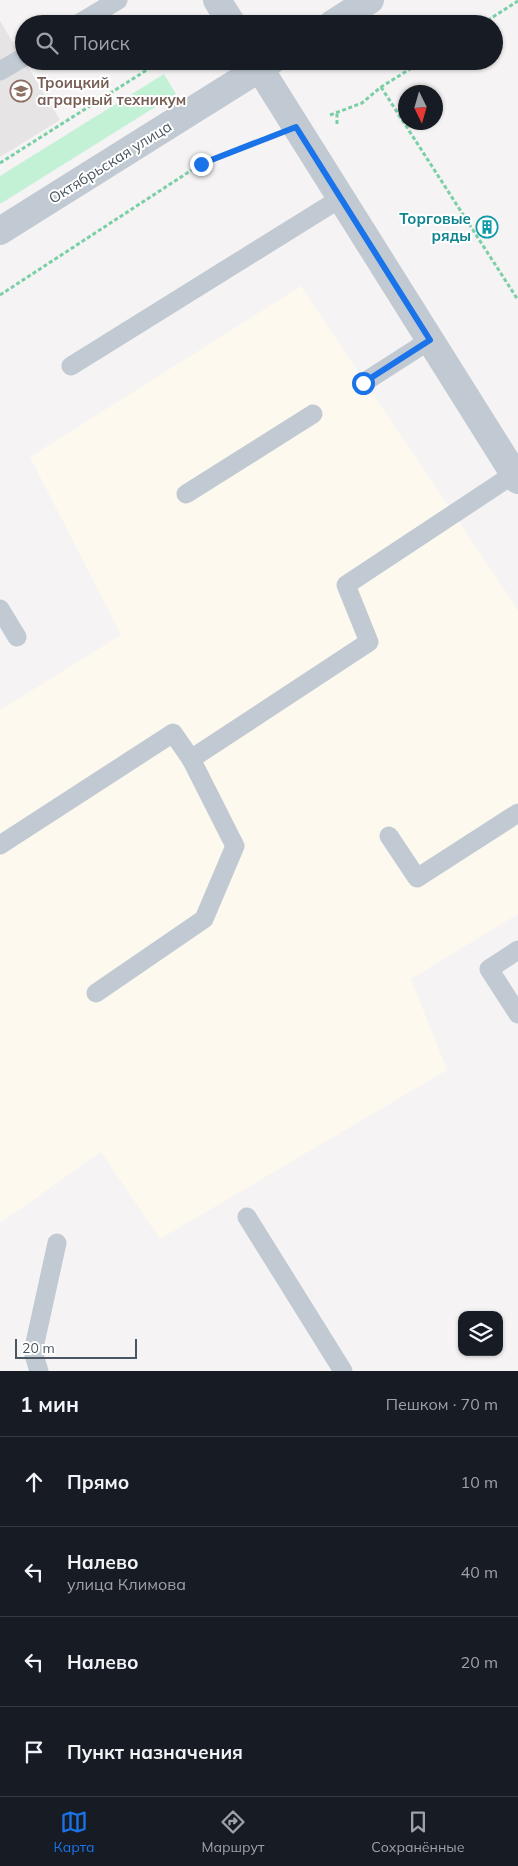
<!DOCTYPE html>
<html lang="ru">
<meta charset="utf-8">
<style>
:root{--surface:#171b24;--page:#242831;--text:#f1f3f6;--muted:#9ea1a6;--line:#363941;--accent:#1a73e8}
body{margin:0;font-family:Mulish,sans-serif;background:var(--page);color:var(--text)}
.controls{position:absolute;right:15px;bottom:15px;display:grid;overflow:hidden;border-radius:10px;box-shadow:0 1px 4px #0004}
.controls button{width:45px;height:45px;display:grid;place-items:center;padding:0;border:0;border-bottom:1px solid var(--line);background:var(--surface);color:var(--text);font:25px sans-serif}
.compass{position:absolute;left:398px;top:85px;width:45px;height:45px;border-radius:50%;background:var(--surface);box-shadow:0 1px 4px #0004;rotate:175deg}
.scale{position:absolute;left:15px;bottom:12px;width:122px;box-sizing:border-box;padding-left:5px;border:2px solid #4a5661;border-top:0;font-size:14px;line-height:18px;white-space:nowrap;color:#4a5661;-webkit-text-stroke:4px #fff;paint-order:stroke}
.stop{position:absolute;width:15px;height:15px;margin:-11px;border:4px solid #1a73e8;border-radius:50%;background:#fff}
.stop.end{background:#1a73e8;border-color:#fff;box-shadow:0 1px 5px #0008}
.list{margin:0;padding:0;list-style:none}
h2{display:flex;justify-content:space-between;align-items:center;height:65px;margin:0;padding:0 20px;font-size:21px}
h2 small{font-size:16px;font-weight:400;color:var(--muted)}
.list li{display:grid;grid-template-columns:32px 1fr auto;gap:15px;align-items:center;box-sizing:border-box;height:90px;padding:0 20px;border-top:1px solid var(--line)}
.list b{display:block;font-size:19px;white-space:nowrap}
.list p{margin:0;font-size:16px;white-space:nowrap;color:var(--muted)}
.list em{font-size:16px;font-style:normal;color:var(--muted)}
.icon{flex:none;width:28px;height:28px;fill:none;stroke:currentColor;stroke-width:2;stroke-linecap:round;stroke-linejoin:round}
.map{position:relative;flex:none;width:518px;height:1371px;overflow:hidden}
.search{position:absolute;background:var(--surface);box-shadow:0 1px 4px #0004;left:15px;right:15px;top:15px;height:55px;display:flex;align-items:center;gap:12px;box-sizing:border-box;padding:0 18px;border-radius:28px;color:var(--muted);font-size:19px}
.sheet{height:425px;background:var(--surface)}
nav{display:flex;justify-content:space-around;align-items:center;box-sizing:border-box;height:70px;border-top:1px solid var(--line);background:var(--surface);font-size:14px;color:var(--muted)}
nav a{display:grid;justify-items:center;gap:2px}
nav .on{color:var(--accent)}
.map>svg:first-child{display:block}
</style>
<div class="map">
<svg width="518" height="1371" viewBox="0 0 518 1371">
<rect width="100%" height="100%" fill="#f5f3f3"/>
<!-- commercial -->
<path fill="#fdf9ef" d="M 301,286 L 518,610 L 518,914 L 411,979 L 447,1070 L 160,1239 L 101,1152 L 0,1223 L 0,710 L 121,635 L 30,457 Z"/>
<!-- education -->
<path fill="#e6e4e5" d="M 0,21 L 60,120 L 0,157 Z"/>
<!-- green -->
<path fill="#c3f1d5" d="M 164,74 L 176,94 L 0,204 L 0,176 Z"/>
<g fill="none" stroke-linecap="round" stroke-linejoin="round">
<!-- path -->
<g stroke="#7ad0a6" stroke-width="3" stroke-dasharray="4 2.5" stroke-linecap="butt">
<path d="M 482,24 L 518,1"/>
<path d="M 381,87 L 518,300"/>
<path d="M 330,115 L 362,103 L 381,87 L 423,61"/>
<path d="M 337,124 L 337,112"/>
<path d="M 0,163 L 161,61"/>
<path d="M 0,295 L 201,164 L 264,140"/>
</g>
<!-- service -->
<g stroke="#c1cad2" stroke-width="19">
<path d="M 78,24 L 118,0"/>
<path d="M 0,71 L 24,57"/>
<path d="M 71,366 L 341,198"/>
<path d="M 363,383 L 430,340"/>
<path d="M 186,494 L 313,414"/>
<path d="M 0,609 L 17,637"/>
<path d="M 389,836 L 417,878 L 518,813"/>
<path d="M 0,845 L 173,733 L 191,759 L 369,642 L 346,585 L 514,474"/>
<path d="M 518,950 L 489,969 L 518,1014"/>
<path d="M 96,993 L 204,919 L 235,846 L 191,759"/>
<path d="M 247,1217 L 343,1371"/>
<path d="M 39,1371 L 33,1352 L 57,1243"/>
</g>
<!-- minor -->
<g stroke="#c1cad2" stroke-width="28">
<path d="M 217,0 L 232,24"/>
<path d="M 332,24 L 370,0"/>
<path d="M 255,61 L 518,480"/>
<path d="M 0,231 L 271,61"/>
</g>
</g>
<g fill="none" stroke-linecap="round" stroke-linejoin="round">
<!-- route -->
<path stroke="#1a73e8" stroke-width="6" d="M 201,164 L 296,127 L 430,340 L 363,383"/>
</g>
<!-- icons -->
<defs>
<g id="university-ring" transform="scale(1.125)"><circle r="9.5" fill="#fff" stroke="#8d6e63" stroke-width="1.5"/><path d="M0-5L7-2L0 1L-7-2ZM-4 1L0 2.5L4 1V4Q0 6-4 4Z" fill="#8d6e63"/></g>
<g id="building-ring" transform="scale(1.125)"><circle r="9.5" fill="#fff" stroke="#0f9aa8" stroke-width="1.5"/><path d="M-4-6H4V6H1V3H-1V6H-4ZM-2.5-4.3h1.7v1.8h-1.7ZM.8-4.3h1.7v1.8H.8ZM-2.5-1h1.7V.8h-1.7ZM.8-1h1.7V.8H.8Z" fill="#0f9aa8"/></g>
</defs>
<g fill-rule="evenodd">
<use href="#university-ring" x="21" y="91"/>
<use href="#building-ring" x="487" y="227"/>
</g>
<g text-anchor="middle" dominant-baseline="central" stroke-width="4" stroke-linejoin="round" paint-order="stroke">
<!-- education labels -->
<g font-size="15" font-weight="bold" fill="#785e54" stroke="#fff" text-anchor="start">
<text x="37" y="82">Троицкий<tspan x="37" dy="17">аграрный техникум</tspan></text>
</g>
<!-- street labels -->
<g font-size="15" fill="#4a5661" stroke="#fff">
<text transform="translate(110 162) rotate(-32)">Октябрьская улица</text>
</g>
<!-- culture labels -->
<g font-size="15" font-weight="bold" fill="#0d838f" stroke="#fff" text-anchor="end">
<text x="471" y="218">Торговые<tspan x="471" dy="17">ряды</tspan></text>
</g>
</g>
</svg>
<div class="controls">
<button><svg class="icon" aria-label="layers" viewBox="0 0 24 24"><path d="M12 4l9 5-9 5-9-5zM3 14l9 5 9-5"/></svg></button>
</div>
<svg class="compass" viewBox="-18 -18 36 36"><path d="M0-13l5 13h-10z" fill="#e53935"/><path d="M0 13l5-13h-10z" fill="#9ea1a6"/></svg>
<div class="scale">20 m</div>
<div class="stop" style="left:363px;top:383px"></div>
<div class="stop end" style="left:201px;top:164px"></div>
<div class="search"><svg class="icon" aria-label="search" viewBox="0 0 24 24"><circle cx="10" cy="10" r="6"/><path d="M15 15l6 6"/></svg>Поиск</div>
</div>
<section class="sheet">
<h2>1 мин<small>Пешком · 70 m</small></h2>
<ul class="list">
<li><svg class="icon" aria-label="ahead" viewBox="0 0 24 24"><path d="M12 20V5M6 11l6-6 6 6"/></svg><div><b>Прямо</b></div><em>10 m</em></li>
<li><svg class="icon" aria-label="left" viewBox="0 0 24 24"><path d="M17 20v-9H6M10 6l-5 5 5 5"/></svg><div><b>Налево</b><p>улица Климова</p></div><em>40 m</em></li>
<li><svg class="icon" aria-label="left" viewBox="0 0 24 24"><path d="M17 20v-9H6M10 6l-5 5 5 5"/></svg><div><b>Налево</b></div><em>20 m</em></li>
<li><svg class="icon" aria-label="arrive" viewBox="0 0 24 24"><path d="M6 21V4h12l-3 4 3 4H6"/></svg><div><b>Пункт назначения</b></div></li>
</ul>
</section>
<nav>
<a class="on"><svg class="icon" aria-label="map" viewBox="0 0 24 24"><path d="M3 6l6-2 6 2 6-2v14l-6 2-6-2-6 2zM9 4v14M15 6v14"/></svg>Карта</a>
<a><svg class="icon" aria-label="directions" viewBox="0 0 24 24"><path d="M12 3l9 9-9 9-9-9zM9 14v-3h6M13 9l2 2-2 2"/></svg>Маршрут</a>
<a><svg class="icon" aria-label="saved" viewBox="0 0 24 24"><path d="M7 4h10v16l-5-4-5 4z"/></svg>Сохранённые</a>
</nav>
